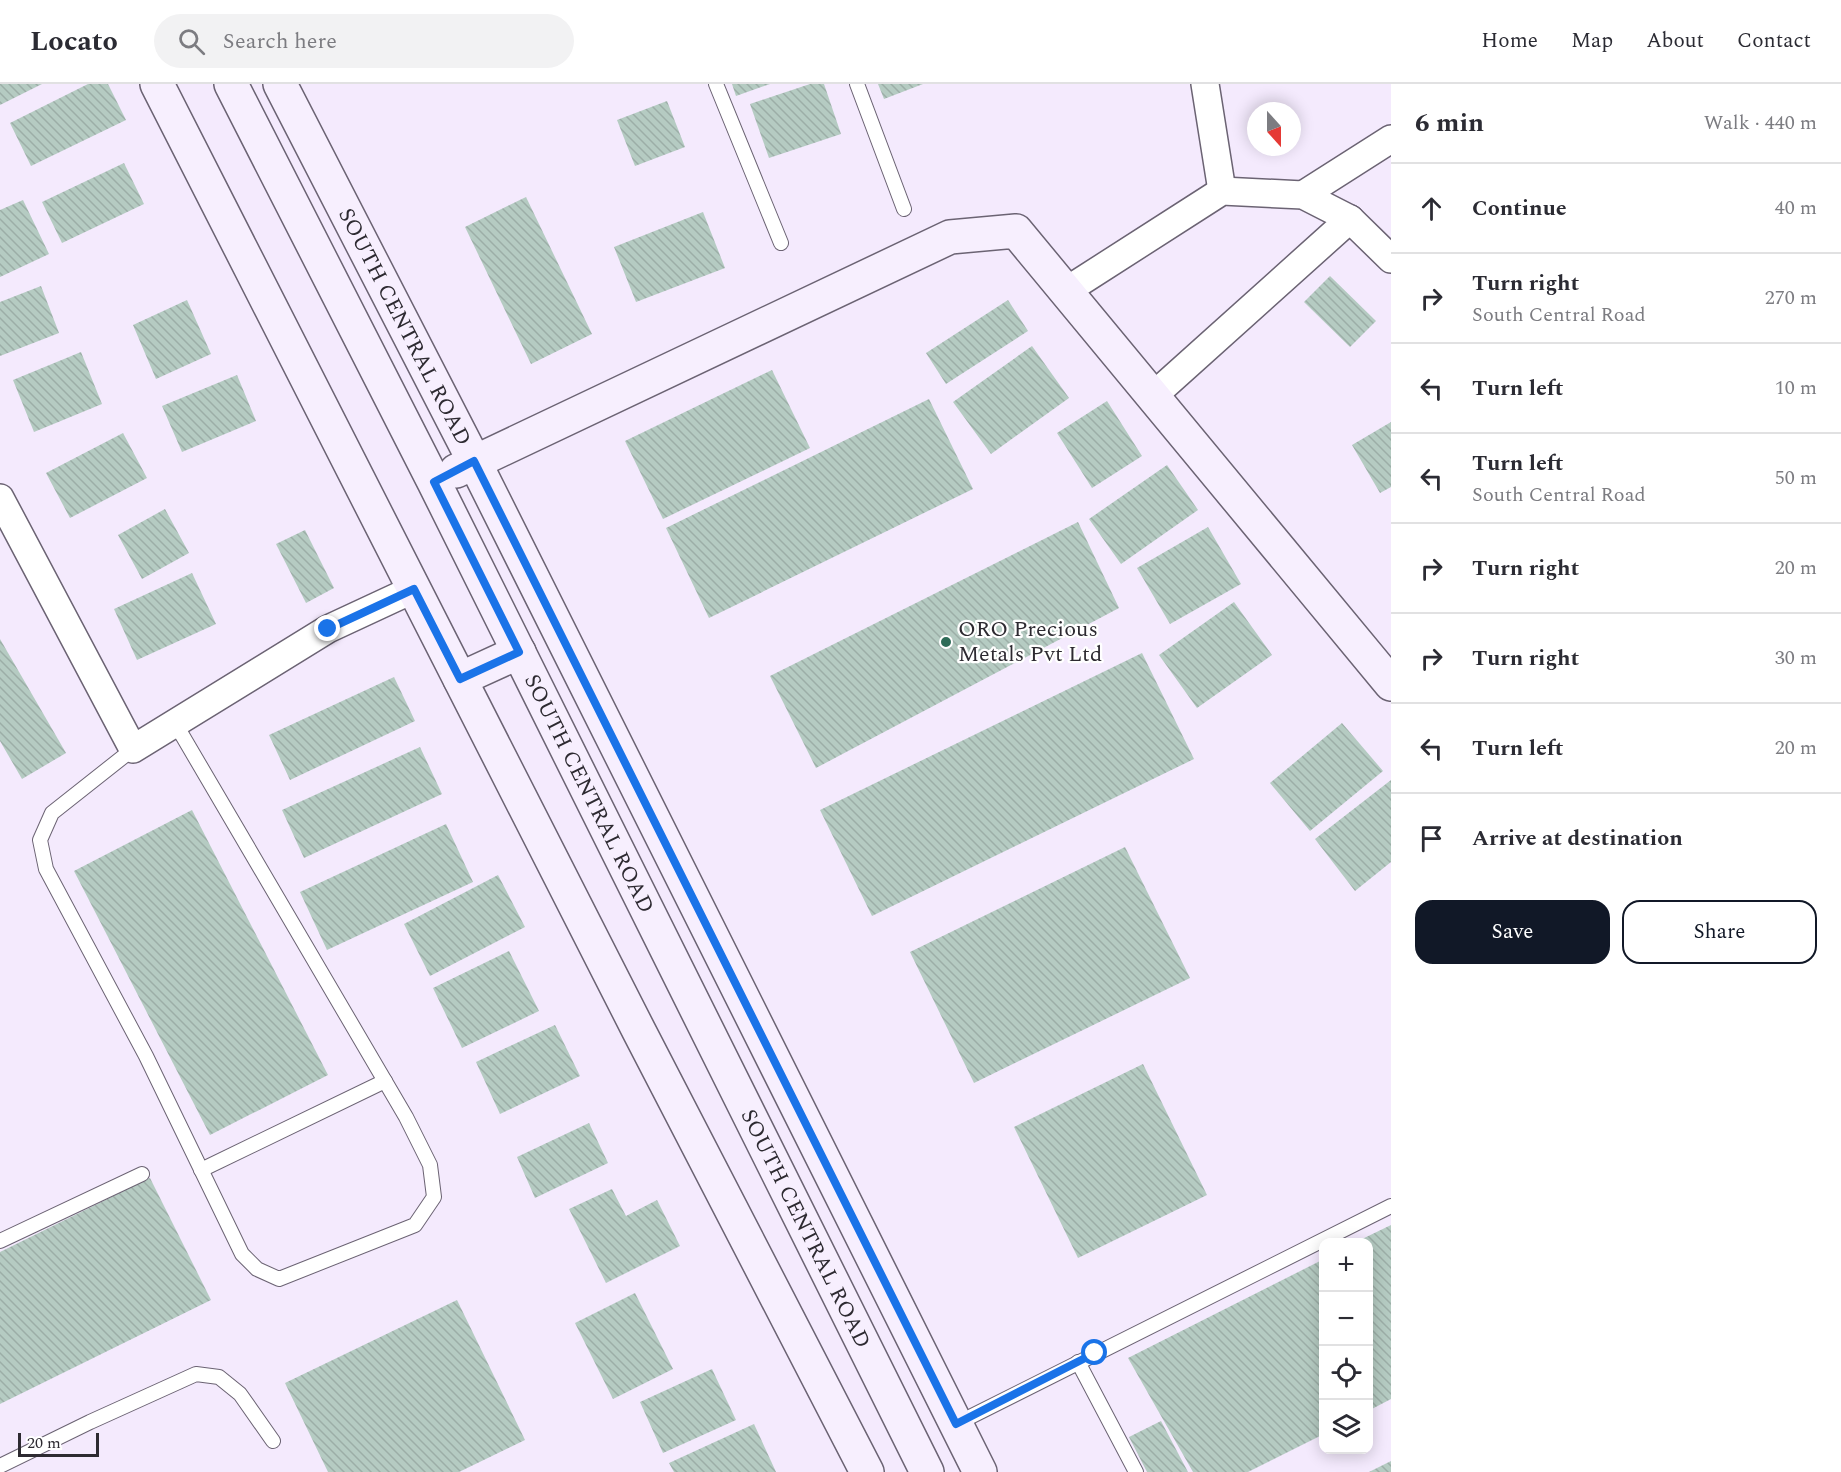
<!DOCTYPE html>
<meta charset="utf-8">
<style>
:root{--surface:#fff;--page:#f2f2f3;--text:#2b2b33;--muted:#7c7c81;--line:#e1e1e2;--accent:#111827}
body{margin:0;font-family:Spectral,serif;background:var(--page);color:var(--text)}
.controls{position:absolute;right:18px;bottom:18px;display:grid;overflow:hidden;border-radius:12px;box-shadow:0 3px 15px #0003}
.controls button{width:54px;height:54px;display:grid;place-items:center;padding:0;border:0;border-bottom:2px solid var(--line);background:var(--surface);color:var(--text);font:30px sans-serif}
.compass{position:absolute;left:1247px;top:18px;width:54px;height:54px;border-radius:50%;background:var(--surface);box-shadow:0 3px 15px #0003;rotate:159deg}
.scale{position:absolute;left:18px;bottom:15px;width:81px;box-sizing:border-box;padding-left:6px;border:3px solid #2d2a31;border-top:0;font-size:16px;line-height:21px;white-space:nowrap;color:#2d2a31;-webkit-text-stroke:4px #fff;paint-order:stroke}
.stop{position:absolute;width:18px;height:18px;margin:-14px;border:4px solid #1a73e8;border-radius:50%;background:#fff}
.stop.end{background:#1a73e8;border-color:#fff;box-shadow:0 2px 6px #0008}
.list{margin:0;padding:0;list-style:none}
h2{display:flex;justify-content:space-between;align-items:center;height:78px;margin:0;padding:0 24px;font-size:26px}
h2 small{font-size:20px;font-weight:400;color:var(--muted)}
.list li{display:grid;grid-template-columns:39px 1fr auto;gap:18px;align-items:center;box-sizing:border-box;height:90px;padding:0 24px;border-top:2px solid var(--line)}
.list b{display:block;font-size:22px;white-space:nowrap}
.list p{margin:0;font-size:20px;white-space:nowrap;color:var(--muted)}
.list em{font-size:20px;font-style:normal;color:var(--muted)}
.actions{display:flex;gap:12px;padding:18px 24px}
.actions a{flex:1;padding:14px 0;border:2px solid var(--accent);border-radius:18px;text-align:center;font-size:21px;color:var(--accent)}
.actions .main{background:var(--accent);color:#fff}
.icon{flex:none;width:33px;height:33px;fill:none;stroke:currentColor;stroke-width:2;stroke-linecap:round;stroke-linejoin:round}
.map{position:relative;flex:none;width:1391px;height:1388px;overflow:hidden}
header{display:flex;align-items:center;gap:36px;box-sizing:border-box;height:84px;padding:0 30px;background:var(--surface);border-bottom:2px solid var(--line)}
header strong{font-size:28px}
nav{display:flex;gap:33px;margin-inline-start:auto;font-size:21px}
.search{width:420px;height:54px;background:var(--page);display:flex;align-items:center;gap:15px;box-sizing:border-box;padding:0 21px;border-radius:33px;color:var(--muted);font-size:22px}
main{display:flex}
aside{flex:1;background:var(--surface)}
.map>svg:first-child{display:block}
</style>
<header>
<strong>Locato</strong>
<div class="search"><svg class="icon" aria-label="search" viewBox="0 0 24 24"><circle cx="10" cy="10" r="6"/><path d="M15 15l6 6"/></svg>Search here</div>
<nav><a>Home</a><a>Map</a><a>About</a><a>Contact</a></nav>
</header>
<main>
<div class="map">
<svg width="1391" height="1388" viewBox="0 0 1391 1388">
<defs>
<pattern id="building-back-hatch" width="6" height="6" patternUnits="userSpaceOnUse" patternTransform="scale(1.5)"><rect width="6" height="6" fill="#b5cbc2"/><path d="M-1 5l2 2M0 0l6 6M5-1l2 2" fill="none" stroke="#9caea7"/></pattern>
</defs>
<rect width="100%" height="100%" fill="#f4eafd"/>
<!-- building -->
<g fill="url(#building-back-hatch)">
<path d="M 0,0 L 42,0 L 0,21 Z"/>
<path d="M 88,0 L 108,0 L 126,36 L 31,82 L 10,39 Z"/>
<path d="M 732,0 L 770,0 L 736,12 Z"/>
<path d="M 810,0 L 824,0 L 841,50 L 769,74 L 750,20 Z"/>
<path d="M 878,0 L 923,0 L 884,15 Z"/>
<path d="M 667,17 L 685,63 L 635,82 L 617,36 Z"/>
<path d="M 124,79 L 144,120 L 62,159 L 42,118 Z"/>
<path d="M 526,113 L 592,250 L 531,280 L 465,143 Z"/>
<path d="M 23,116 L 49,170 L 0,193 L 0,126 Z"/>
<path d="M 703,128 L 725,184 L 636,218 L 614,163 Z"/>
<path d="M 1330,192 L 1376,237 L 1350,263 L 1304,218 Z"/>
<path d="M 41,202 L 59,249 L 0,272 L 0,218 Z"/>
<path d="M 187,216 L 211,270 L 156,295 L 133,241 Z"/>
<path d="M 1008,216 L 1028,247 L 946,300 L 926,269 Z"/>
<path d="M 1032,262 L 1069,314 L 991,370 L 953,318 Z"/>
<path d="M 81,268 L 102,320 L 34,348 L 13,296 Z"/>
<path d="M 772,286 L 810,364 L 663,435 L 625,357 Z"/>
<path d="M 237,291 L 256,337 L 182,368 L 162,322 Z"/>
<path d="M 929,315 L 973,405 L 709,534 L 666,444 Z"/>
<path d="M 1107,317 L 1142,372 L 1092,404 L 1057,349 Z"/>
<path d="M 1391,338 L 1391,403 L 1380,409 L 1352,361 Z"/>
<path d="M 123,349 L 147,394 L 70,434 L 46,389 Z"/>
<path d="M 1167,381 L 1198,426 L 1121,480 L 1089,435 Z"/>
<path d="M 165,425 L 189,469 L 142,495 L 118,451 Z"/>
<path d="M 1078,438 L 1119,524 L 816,684 L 770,592 Z"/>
<path d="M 1208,443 L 1241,500 L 1170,540 L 1137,484 Z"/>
<path d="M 305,446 L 334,504 L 306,519 L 276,460 Z"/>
<path d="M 192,489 L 216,540 L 137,576 L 114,525 Z"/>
<path d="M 1234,518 L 1272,571 L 1197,624 L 1159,571 Z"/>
<path d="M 0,555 L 66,669 L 22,695 L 0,657 Z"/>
<path d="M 1142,569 L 1194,675 L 872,832 L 820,726 Z"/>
<path d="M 394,593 L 415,637 L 290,696 L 269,651 Z"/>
<path d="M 1342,639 L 1383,687 L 1310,747 L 1270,699 Z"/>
<path d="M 420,663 L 442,710 L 304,774 L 282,726 Z"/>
<path d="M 1391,696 L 1391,778 L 1355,807 L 1315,755 Z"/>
<path d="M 192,726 L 328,991 L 210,1051 L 74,787 Z"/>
<path d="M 446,740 L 473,798 L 327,866 L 300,808 Z"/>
<path d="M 1125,763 L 1190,894 L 974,999 L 910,868 Z"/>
<path d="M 498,791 L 525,843 L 430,892 L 404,840 Z"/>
<path d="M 509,867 L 539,927 L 462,964 L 433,904 Z"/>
<path d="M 555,941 L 580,992 L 500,1030 L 476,978 Z"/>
<path d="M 1143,980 L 1207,1111 L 1078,1174 L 1014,1043 Z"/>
<path d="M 589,1039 L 608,1079 L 535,1114 L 517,1073 Z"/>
<path d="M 150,1094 L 211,1216 L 0,1320 L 0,1168 Z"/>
<path d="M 612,1105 L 626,1132 L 657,1116 L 680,1162 L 606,1199 L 569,1125 Z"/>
<path d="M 1391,1141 L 1391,1315 L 1368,1327 L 1368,1158 L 1356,1158 Z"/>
<path d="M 1324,1175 L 1324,1350 L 1248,1388 L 1193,1388 L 1128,1274 Z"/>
<path d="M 635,1209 L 673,1285 L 613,1315 L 575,1239 Z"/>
<path d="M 457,1216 L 525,1356 L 459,1388 L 328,1388 L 285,1299 Z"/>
<path d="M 712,1285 L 736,1336 L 663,1369 L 640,1318 Z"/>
<path d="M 1161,1337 L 1188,1388 L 1147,1388 L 1129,1353 Z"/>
<path d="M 754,1340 L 776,1388 L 674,1388 L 669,1379 Z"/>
<path d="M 1391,1377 L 1391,1388 L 1369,1388 Z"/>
</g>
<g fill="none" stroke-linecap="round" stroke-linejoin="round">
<!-- lane casing -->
<g stroke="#6b6373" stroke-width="16">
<g id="lane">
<path d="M 716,0 L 781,159"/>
<path d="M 857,0 L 904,125"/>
<path d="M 133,665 L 52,729 L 40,756 L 46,785 L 146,972 L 242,1170 L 257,1185 L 279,1195 L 415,1141 L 434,1113 L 430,1081 L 406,1033 L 175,639"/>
<path d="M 201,1086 L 385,997"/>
<path d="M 0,1157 L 142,1090"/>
<path d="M 1078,1278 L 1136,1388"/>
<path d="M 956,1340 L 1391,1122"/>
<path d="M 0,1382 L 90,1338 L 196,1290 L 219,1293 L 240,1310 L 273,1357"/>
</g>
</g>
<!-- street casing -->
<g stroke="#6b6373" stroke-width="30">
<g id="street">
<path d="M 1205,0 L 1222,107"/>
<path d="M 1303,111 L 1391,55"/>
<path d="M 1350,135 L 1391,175"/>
<path d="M 1066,207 L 1222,107 L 1303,111 L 1350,135 L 1153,312"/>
<path d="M 0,414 L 133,665 L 328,545 L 414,505"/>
</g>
</g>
<!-- secondary casing -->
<g stroke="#6b6373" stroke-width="36">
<g id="secondary">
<path d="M 157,0 L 639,947 L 867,1388"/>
<path id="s1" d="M 231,0 L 434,398 L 927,1388"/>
<path id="s2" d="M 280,0 L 474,377 L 980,1388"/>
<path d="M 456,387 L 950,153 L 1016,147 L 1391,600"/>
<path d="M 460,595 L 519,568"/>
</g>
</g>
<!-- lane -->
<use href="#lane" stroke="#fff" stroke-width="14"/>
<!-- street -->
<use href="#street" stroke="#fff" stroke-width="27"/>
<!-- secondary -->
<use href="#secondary" stroke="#f7effe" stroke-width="33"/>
</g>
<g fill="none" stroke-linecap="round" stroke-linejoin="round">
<!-- route -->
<path stroke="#1a73e8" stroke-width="8" d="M 328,545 L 414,505 L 460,595 L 519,568 L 434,398 L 474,377 L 956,1340 L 1095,1269"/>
</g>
<!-- markers -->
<circle fill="#2e6c58" stroke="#fff" stroke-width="2" cx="946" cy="558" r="6"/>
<g text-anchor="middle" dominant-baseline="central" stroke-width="4.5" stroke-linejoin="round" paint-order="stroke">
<!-- street labels -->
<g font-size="22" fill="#2d2a31" stroke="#fff">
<text stroke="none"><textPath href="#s2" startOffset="273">SOUTH CENTRAL ROAD</textPath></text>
<text stroke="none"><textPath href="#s1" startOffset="795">SOUTH CENTRAL ROAD</textPath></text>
<text stroke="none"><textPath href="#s1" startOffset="1281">SOUTH CENTRAL ROAD</textPath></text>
</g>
<!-- poi labels -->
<g font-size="22" fill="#2d2a31" stroke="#fff" text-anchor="start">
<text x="958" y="545">ORO Precious<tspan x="958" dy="25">Metals Pvt Ltd</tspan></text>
</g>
</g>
</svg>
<div class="controls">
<button>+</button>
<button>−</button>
<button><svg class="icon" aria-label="locate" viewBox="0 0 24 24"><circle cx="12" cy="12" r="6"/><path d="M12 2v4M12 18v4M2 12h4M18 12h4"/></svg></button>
<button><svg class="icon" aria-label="layers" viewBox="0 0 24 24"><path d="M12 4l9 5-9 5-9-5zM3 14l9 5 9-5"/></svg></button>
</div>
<svg class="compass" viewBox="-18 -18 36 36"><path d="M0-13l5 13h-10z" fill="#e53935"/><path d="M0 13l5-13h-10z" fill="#7c7c81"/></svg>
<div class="scale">20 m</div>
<div class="stop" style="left:1095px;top:1269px"></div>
<div class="stop end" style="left:328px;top:545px"></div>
</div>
<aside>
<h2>6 min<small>Walk · 440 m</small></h2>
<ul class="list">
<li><svg class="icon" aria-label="ahead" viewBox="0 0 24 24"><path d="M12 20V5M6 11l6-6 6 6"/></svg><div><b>Continue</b></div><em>40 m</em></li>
<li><svg class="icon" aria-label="right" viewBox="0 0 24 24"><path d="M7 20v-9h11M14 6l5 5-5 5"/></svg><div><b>Turn right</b><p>South Central Road</p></div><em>270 m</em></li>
<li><svg class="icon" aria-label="left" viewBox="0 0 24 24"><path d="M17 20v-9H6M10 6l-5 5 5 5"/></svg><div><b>Turn left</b></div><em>10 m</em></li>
<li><svg class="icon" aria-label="left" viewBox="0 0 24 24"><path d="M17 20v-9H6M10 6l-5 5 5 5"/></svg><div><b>Turn left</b><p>South Central Road</p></div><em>50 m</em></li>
<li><svg class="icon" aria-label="right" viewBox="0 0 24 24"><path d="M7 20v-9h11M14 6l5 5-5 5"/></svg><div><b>Turn right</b></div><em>20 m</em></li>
<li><svg class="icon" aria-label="right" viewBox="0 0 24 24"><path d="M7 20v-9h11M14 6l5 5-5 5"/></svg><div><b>Turn right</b></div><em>30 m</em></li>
<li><svg class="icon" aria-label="left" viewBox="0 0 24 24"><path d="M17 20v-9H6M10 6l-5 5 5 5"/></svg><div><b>Turn left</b></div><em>20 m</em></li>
<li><svg class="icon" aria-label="arrive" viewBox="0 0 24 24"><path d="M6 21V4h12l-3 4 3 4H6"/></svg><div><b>Arrive at destination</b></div></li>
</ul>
<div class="actions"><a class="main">Save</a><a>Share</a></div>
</aside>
</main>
